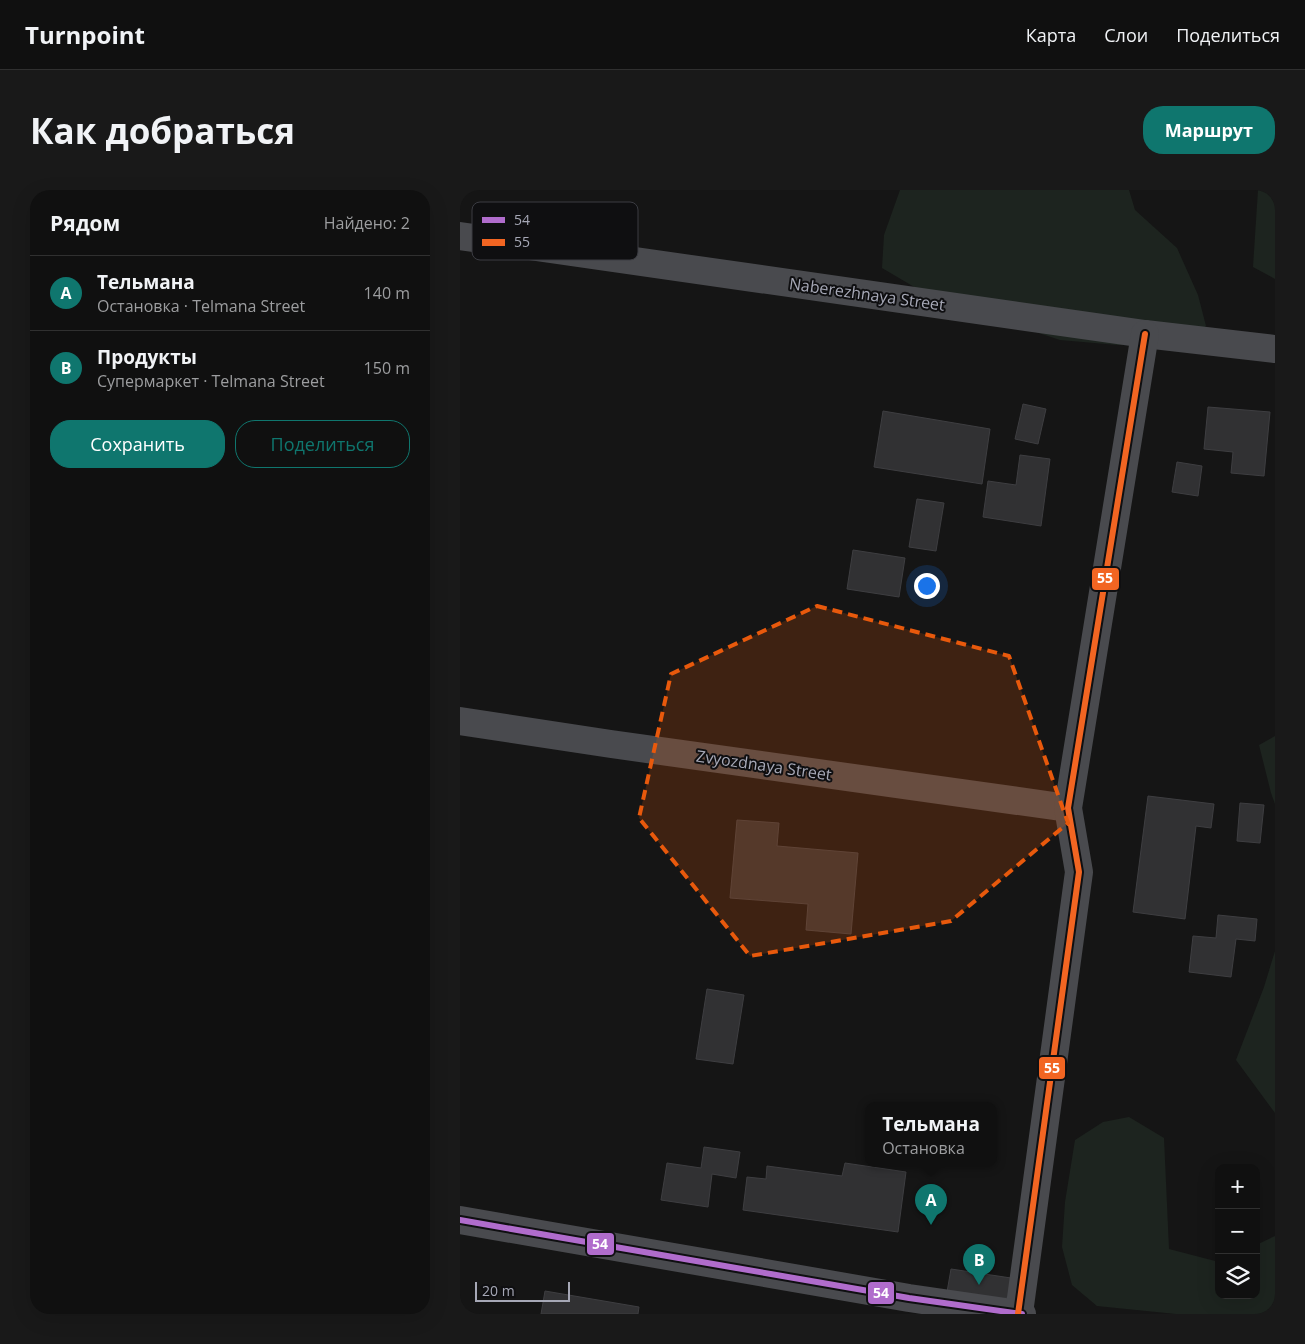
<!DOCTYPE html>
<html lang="ru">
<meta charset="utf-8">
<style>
:root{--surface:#101010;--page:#191919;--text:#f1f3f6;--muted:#9c9d9f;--line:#303030;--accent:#0f766e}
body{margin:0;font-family:"Open Sans",sans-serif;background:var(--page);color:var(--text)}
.controls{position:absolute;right:15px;bottom:15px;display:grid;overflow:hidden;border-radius:10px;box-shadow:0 5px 20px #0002}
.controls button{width:45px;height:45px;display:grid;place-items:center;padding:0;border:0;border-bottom:1px solid var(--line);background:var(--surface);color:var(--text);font:25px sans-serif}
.scale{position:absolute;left:15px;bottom:12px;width:95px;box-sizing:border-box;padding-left:5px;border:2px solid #a6a8b6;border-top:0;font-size:14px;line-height:18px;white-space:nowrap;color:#a6a8b6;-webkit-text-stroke:4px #0f0f11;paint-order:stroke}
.you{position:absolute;left:466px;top:395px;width:18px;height:18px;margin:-12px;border:4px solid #fff;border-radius:50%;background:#1a73e8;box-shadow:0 0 0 8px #1a73e833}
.badge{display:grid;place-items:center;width:32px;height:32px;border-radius:50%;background:var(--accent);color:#fff;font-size:16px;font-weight:700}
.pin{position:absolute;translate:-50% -41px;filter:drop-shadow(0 1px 2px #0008)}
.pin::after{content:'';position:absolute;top:26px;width:18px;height:15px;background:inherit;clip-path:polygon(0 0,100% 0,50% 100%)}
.popup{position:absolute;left:405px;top:912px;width:132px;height:65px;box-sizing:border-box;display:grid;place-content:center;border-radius:10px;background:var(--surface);filter:drop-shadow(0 1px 4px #0005);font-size:16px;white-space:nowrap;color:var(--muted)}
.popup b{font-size:19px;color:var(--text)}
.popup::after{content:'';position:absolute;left:50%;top:100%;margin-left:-10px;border:10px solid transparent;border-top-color:var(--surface)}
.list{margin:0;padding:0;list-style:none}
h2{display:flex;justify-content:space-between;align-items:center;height:65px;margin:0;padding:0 20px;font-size:21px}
h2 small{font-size:16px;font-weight:400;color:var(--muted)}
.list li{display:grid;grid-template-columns:32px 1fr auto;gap:15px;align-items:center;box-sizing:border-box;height:75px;padding:0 20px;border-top:1px solid var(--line)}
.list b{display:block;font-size:19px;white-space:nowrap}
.list p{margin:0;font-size:16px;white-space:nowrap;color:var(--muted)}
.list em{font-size:16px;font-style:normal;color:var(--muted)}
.actions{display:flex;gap:10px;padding:15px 20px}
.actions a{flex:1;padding:11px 0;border:1px solid var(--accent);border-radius:20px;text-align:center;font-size:18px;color:var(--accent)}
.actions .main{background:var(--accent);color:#fff}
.icon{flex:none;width:28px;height:28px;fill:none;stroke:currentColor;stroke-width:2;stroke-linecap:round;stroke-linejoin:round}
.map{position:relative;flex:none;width:815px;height:1124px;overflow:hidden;border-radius:20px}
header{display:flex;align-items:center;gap:30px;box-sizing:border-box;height:70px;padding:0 25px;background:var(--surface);border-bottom:1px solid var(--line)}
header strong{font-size:24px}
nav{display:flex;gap:28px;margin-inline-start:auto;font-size:18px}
.intro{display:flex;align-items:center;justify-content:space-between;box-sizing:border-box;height:120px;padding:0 30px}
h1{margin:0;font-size:35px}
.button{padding:12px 22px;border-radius:20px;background:var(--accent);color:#fff;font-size:18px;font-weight:700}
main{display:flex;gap:30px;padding:0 30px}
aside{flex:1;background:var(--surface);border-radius:20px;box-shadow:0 5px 20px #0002}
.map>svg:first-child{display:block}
</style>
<header>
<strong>Turnpoint</strong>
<nav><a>Карта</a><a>Слои</a><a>Поделиться</a></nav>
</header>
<div class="intro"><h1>Как добраться</h1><a class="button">Маршрут</a></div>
<main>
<aside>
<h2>Рядом<small>Найдено: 2</small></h2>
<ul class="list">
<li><span class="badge">A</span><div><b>Тельмана</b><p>Остановка · Telmana Street</p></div><em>140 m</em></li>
<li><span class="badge">B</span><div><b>Продукты</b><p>Супермаркет · Telmana Street</p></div><em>150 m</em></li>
</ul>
<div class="actions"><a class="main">Сохранить</a><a>Поделиться</a></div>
</aside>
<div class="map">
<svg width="815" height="1124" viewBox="0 0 815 1124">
<rect width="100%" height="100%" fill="#151515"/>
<!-- green -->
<g fill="#1d241f">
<path d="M 440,0 L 669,0 L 675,20 L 717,58 L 738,105 L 746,136 L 721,156 L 657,155 L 600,150 L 473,108 L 422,78 L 424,45 Z"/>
<path d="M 798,0 L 815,0 L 815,89 L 793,77 Z"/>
<path d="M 815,546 L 815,614 L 811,603 L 799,555 Z"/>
<path d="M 815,761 L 815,923 L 776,870 L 804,797 Z"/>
<path d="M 669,927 L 704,948 L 709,1059 L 759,1072 L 759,1105 L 796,1105 L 796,1055 L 815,1046 L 815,1124 L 716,1124 L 637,1116 L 612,1095 L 602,1057 L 605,1012 L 615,950 L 643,932 Z"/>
</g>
<!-- building -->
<g fill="#313133" stroke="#3e3e41">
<path d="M 563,214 L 586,219 L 578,254 L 555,249 Z"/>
<path d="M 748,217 L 810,222 L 804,286 L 771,283 L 773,262 L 744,259 Z"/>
<path d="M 423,221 L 530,239 L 522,294 L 414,277 Z"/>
<path d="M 560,265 L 590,269 L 581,336 L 523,327 L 528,291 L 556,295 Z"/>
<path d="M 717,272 L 742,276 L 738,306 L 712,302 Z"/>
<path d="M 457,309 L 484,313 L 476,361 L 449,357 Z"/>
<path d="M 393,360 L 445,368 L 439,407 L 387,399 Z"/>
<path d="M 688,606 L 754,614 L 751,638 L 736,636 L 725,729 L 673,722 Z"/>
<path d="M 780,613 L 804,615 L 800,653 L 777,651 Z"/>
<path d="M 277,630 L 319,633 L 317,656 L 398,663 L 391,744 L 346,740 L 348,714 L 270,708 Z"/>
<path d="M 758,725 L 797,729 L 795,751 L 776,749 L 771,787 L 729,782 L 733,746 L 756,748 Z"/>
<path d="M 247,799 L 284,805 L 273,874 L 236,869 Z"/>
<path d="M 244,957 L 280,962 L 276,988 L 252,984 L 248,1017 L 201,1010 L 207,973 L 241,978 Z"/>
<path d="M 385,973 L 446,982 L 438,1042 L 283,1020 L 287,987 L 306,989 L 307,976 L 382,986 Z"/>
<path d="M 491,1079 L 551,1088 L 549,1107 L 541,1110 L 487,1102 Z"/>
<path d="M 85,1101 L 179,1117 L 178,1124 L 81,1124 Z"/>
</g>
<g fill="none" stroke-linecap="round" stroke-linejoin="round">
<!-- minor -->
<g stroke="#494a4e" stroke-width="28">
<path d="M 0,46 L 685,144 L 815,159"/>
<path d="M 0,531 L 151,554 L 608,618"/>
<path d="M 562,1124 L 559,1123 L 619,682 L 608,618 L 685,144"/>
</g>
<!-- tertiary -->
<path stroke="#494a4e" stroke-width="28" d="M 0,1030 L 449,1108 L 558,1124"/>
<!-- bus-1 casing -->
<g stroke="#0f0f11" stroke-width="10">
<path id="bus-1" d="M 0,1030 L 449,1108 L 562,1124"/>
</g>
<!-- bus-2 casing -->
<g stroke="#0f0f11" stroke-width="10">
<path id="bus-2" d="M 558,1124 L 619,682 L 608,618 L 685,144"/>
</g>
<!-- bus-1 -->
<use href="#bus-1" stroke="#b06ccc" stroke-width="6"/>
<!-- bus-2 -->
<use href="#bus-2" stroke="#f26522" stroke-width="6"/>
</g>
<!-- marked area -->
<path fill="#e8590c" fill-opacity="0.2" stroke="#e8590c" stroke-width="4" stroke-dasharray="10 6" stroke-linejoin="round" d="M 357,416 L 549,466 L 608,633 L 491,731 L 290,766 L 179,628 L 211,484 Z"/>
<g text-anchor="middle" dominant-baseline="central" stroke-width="4" stroke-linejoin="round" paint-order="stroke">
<!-- street labels -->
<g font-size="16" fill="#a6a8b6" stroke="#0f0f11">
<text transform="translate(407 104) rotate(8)">Naberezhnaya Street</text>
<text transform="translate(304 575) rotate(8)">Zvyozdnaya Street</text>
</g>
</g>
<!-- legend -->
<rect x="12" y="12" width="166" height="58" rx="8" fill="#0f0f11" stroke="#3c3d43" stroke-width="1"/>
<rect x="22" y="27" width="23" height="6" fill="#b06ccc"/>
<rect x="22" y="49" width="23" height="7" fill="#f26522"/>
<g font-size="14" fill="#a6a8b6">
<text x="54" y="35">54</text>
<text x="54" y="57">55</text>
</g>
<g stroke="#0f0f11" stroke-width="2">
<rect x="631" y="377" width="29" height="24" rx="5" fill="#f26522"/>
<rect x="578" y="866" width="28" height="24" rx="5" fill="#f26522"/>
<rect x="126" y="1042" width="29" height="24" rx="5" fill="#b06ccc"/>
<rect x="407" y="1091" width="28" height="24" rx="5" fill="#b06ccc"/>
</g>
<g font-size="14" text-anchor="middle" font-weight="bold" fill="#fff">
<text x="645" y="393">55</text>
<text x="592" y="883">55</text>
<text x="140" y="1059">54</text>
<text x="421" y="1108">54</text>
</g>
</svg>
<div class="controls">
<button>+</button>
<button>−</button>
<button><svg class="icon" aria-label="layers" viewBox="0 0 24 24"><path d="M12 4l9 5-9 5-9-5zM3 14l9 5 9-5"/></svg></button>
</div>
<div class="scale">20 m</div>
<div class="you"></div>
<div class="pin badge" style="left:471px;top:1035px">A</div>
<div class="popup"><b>Тельмана</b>Остановка</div>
<div class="pin badge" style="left:519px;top:1095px">B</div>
</div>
</main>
